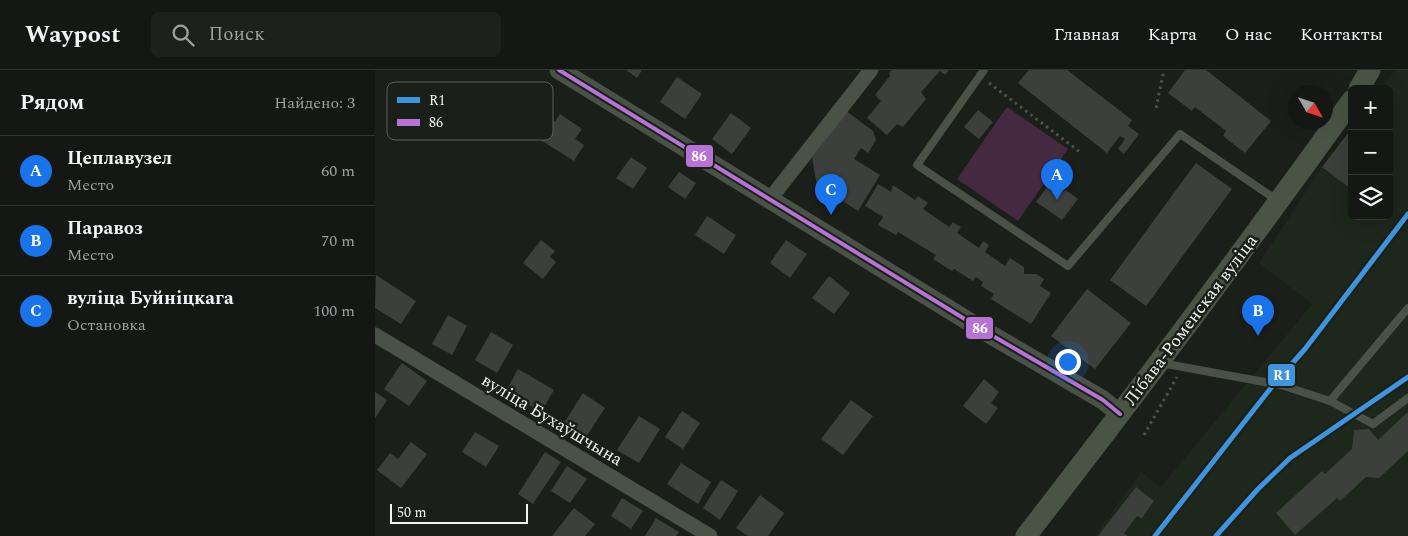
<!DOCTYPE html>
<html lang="ru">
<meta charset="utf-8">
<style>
:root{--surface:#141714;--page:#1d201d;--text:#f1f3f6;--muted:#9d9fa0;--line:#333634;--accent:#1a73e8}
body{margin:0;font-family:Spectral,serif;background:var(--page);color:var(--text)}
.controls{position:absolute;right:15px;top:15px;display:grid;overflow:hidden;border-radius:8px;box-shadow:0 5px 20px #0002}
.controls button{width:45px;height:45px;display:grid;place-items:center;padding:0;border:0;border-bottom:1px solid var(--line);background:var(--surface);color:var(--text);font:25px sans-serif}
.compass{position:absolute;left:913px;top:15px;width:45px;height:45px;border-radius:50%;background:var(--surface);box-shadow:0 5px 20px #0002;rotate:129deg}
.scale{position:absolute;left:15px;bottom:12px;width:138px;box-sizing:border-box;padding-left:5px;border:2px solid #f0f4ef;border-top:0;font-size:14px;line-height:18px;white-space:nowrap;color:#f0f4ef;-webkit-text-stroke:4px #1a2019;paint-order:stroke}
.you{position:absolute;left:692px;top:291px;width:18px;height:18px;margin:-12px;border:4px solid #fff;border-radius:50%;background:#1a73e8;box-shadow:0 0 0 8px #1a73e833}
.badge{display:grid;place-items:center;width:32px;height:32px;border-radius:50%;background:var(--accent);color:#fff;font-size:16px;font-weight:700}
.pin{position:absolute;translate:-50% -41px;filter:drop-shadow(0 1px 2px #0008)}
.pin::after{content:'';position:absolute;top:26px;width:18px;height:15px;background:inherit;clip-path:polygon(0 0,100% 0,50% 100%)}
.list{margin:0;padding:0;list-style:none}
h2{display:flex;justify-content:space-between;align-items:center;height:65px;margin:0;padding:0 20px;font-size:21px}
h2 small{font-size:16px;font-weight:400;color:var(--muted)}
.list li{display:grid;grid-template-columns:32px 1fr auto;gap:15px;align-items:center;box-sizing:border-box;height:70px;padding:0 20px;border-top:1px solid var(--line)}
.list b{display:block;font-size:19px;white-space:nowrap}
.list p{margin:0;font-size:16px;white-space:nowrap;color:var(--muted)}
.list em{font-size:16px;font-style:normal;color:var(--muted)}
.icon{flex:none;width:28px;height:28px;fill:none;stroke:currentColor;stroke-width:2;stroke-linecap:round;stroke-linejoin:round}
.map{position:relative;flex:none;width:1033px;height:466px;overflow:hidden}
header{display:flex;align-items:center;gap:30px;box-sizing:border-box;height:70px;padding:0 25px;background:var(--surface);border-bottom:1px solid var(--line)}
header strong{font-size:24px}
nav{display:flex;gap:28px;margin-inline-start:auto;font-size:18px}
.search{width:350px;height:45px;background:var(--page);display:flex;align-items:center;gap:12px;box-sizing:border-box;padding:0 18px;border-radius:8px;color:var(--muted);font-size:19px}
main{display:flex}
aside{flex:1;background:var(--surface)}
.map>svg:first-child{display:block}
</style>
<header>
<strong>Waypost</strong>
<div class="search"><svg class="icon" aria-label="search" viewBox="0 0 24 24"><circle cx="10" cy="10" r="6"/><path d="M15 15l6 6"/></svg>Поиск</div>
<nav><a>Главная</a><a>Карта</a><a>О нас</a><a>Контакты</a></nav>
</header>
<main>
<aside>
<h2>Рядом<small>Найдено: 3</small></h2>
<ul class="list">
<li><span class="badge">A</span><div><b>Цеплавузел</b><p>Место</p></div><em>60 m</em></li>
<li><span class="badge">B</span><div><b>Паравоз</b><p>Место</p></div><em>70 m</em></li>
<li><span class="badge">C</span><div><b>вуліца Буйніцкага</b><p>Остановка</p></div><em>100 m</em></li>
</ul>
</aside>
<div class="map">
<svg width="1033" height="466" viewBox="0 0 1033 466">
<rect width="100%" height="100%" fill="#1b1f1a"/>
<!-- built -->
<path fill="#1e271c" d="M 1020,0 L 1033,0 L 1033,466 L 720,466 L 766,402 L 786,417 L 937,234 L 884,193 L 947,97 L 977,58 L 977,146 L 1014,146 L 1014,19 L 1006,19 Z"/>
<!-- green -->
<path fill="#452941" d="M 632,37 L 693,79 L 643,151 L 582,109 Z"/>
<!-- building -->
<g fill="#3c3f3b">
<path d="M 251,0 L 267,0 L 262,8 Z"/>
<path d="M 517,0 L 574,0 L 570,5 L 565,1 L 546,22 L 551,29 L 528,57 L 522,54 L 512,65 L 492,48 L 506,31 L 500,25 L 515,6 L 514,3 Z"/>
<path d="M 654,0 L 692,0 L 757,50 L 753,56 L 764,64 L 749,84 L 743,79 L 750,69 L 745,66 L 732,83 L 643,13 Z"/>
<path d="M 810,0 L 831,0 L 896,51 L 870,83 L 848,66 L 851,61 L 820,37 L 817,41 L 793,23 Z"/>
<path d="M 302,7 L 327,24 L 310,49 L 285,32 Z"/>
<path d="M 139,12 L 166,29 L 146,60 L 119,43 Z"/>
<path d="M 603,40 L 618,52 L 604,69 L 589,57 Z"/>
<path d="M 471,41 L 498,61 L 501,70 L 493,83 L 486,78 L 479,89 L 505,105 L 483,141 L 442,115 L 437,88 Z"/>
<path d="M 356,43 L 376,58 L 357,84 L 337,69 Z"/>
<path d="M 185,44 L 207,59 L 200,69 L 209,75 L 199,91 L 164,69 L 176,50 L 180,52 Z"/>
<path d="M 977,58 L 977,115 L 975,118 L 947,97 Z"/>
<path d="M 256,87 L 272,98 L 258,119 L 241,108 Z"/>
<path d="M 821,93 L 857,119 L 771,236 L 735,210 Z"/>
<path d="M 304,102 L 321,113 L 310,129 L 293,117 Z"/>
<path d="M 677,110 L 703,129 L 687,150 L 661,132 Z"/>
<path d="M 503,114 L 516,122 L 518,115 L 540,130 L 543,126 L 553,133 L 548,139 L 574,157 L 578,152 L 586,157 L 582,163 L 604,178 L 608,171 L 614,175 L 610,182 L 630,196 L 635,188 L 649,197 L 649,204 L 661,204 L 669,209 L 665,216 L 676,223 L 656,254 L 616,229 L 619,224 L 606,216 L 608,212 L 601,207 L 598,211 L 579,199 L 577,201 L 558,189 L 561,185 L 523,162 L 521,165 L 503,155 L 508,147 L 490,136 Z"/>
<path d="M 332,146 L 361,165 L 349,184 L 320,165 Z"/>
<path d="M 166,170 L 180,181 L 175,187 L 181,192 L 168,209 L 148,193 Z"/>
<path d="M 411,170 L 432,184 L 415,208 L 395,193 Z"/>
<path d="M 1,205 L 41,231 L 26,254 L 0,238 Z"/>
<path d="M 454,206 L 475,223 L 459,244 L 437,228 Z"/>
<path d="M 712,219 L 756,253 L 720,299 L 676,266 Z"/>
<path d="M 73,245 L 92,256 L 77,285 L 57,274 Z"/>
<path d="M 116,262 L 138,275 L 122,303 L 100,290 Z"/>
<path d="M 27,293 L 52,311 L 34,336 L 9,319 Z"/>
<path d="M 143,299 L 179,320 L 166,342 L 131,321 Z"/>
<path d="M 609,309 L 624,322 L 616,333 L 623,338 L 611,354 L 588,336 Z"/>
<path d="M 0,322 L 12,330 L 0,348 Z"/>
<path d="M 208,323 L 230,338 L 211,367 L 189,353 Z"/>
<path d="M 476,330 L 498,346 L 468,385 L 446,369 Z"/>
<path d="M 307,341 L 325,353 L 308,379 L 290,367 Z"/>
<path d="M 1033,342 L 1033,381 L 1004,408 L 991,407 L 965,431 L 962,428 L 920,465 L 901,443 L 947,401 L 950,404 L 977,379 L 979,360 L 994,359 L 1003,370 Z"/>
<path d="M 264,346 L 285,359 L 264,393 L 242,380 Z"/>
<path d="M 100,362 L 124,376 L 111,397 L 87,382 Z"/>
<path d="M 36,372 L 52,384 L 26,418 L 2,400 L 15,383 L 23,389 Z"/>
<path d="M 170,382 L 186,392 L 158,434 L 143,424 Z"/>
<path d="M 306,393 L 336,412 L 323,434 L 292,414 Z"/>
<path d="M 192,396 L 212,409 L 195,433 L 176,421 Z"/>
<path d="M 346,410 L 363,421 L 345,450 L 328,438 Z"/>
<path d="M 761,417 L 779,431 L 767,448 L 762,446 L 749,463 L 753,466 L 723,466 Z"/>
<path d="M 385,425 L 409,443 L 393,466 L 373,466 L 361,458 Z"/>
<path d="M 247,428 L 268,441 L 256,459 L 236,446 Z"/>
<path d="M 199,438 L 220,454 L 210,466 L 177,466 Z"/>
<path d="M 281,448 L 304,462 L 301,466 L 270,466 Z"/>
</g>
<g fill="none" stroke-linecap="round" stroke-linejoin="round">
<!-- path -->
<g stroke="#4d544b" stroke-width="3" stroke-dasharray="2.5 4" stroke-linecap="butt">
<path d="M 614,13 L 705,82"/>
<path d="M 781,38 L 789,0"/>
<path d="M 769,365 L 802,307"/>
</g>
<!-- service -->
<g stroke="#4a5247" stroke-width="8">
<path d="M 609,0 L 542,95 L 693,196 L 805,64 L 903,131"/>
<path d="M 786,293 L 906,315 L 955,331 L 1033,238"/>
<path d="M 955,331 L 998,354 L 1033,328"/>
</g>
<!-- minor -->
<g stroke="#4a5247" stroke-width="15">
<path d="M 395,129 L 496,0"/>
<path d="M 0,265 L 335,466"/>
</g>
<!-- tertiary -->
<path stroke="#4a5247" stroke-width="19" d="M 184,0 L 606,259 L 728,330 L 745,344"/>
<!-- secondary -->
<g stroke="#495444" stroke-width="21">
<path d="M 984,19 L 995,0"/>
<path d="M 651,466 C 762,323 871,178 977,30"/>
</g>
<!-- bus-1 casing -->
<g stroke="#1a2019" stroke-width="8">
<path id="bus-1" d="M 184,0 L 606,259 L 728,330 L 745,344"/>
</g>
<!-- bus-1 -->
<use href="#bus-1" stroke="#b673d3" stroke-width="4"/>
<!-- rail-1 casing -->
<g stroke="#1a2019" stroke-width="9">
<g id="rail-1">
<path d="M 780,466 L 899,314 L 930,279 L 1033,144"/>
<path d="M 841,466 L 883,419 L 915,388 L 1033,307"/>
</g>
</g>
<!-- rail-1 -->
<use href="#rail-1" stroke="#4094de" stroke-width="5"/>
</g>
<g text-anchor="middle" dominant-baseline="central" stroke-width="5" stroke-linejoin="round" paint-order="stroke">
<!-- street labels -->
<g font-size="18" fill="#f0f4ef" stroke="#1a2019">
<text transform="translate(816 250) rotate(-53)">Лібава-Роменская вуліца</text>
<text transform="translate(177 350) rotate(31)">вуліца Бухаўшчына</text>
</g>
</g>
<!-- legend -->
<rect x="12" y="12" width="166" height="58" rx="8" fill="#1a2019" stroke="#5a6059" stroke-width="1"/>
<rect x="22" y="27" width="23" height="6" fill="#4094de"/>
<rect x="22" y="49" width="23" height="7" fill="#b673d3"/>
<g font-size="14" fill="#f0f4ef">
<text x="54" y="35">R1</text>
<text x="54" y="57">86</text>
</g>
<g stroke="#1a2019" stroke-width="2">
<rect x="310" y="74" width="29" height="24" rx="5" fill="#b673d3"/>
<rect x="590" y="246" width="29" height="24" rx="5" fill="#b673d3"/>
<rect x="892" y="293" width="29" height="24" rx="5" fill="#4094de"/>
</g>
<g font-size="14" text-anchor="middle" font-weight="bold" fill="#fff">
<text x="324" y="91">86</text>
<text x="605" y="263">86</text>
<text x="907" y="310">R1</text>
</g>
</svg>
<div class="controls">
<button>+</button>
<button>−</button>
<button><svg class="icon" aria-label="layers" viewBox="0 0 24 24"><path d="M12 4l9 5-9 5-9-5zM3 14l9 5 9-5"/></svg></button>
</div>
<svg class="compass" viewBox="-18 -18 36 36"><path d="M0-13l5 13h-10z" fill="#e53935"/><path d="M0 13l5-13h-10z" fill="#9d9fa0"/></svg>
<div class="scale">50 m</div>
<div class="you"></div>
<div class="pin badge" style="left:682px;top:130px">A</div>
<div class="pin badge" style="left:883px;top:266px">B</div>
<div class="pin badge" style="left:456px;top:145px">C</div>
</div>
</main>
